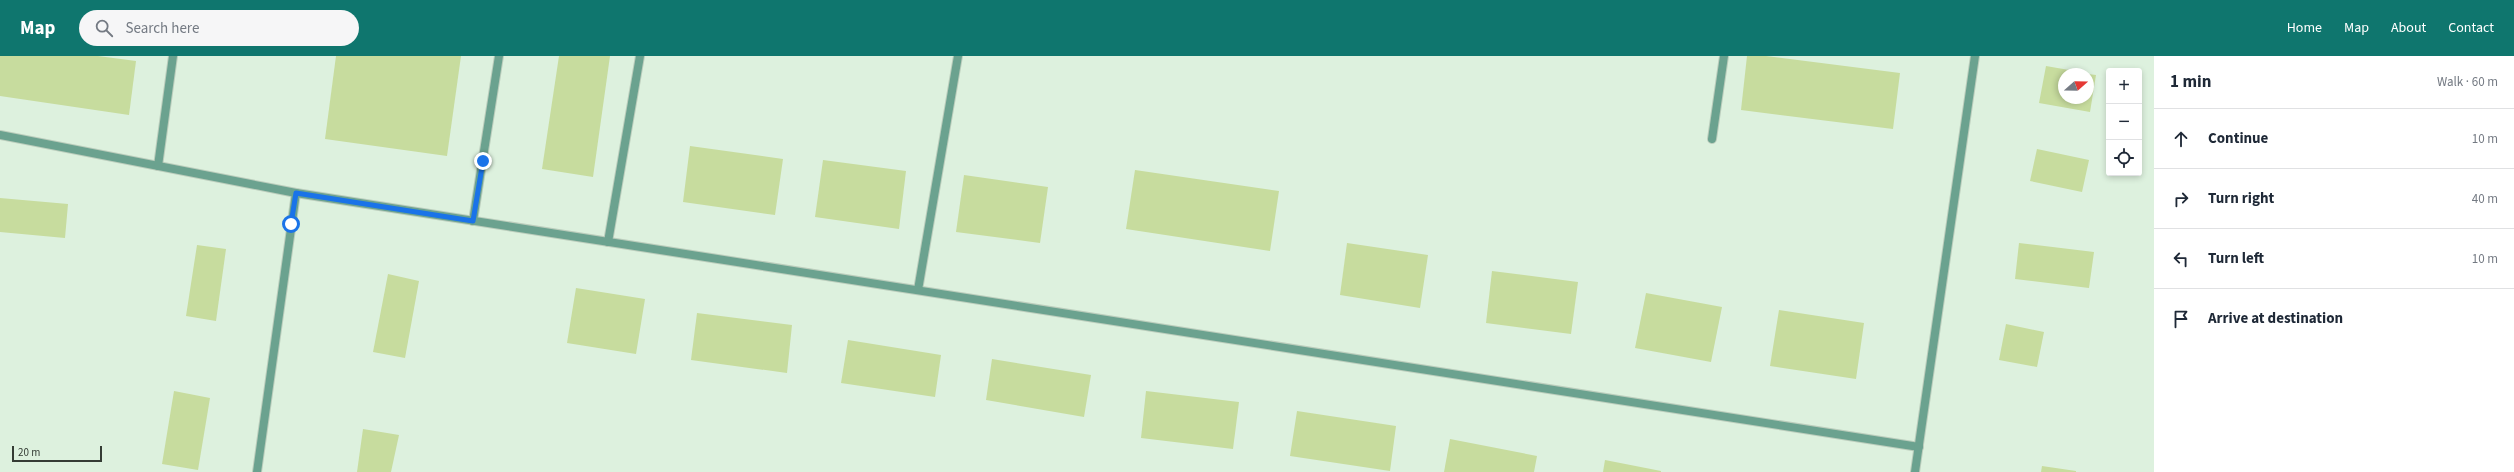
<!DOCTYPE html>
<meta charset="utf-8">
<style>
:root{--surface:#fff;--page:#f6f6f7;--text:#1f2937;--muted:#747a83;--line:#e0e1e3;--accent:#0f766e}
body{margin:0;font-family:"Source Sans 3",sans-serif;background:var(--page);color:var(--text)}
.controls{position:absolute;right:12px;top:12px;display:grid;overflow:hidden;border-radius:4px;box-shadow:0 2px 6px #0003}
.controls button{width:36px;height:36px;display:grid;place-items:center;padding:0;border:0;border-bottom:1px solid var(--line);background:var(--surface);color:var(--text);font:20px sans-serif}
.compass{position:absolute;left:2058px;top:12px;width:36px;height:36px;border-radius:50%;background:var(--surface);box-shadow:0 2px 6px #0003;rotate:70deg}
.scale{position:absolute;left:12px;bottom:10px;width:90px;box-sizing:border-box;padding-left:4px;border:2px solid #343c34;border-top:0;font-size:11px;line-height:14px;white-space:nowrap;color:#343c34;-webkit-text-stroke:3px #ddf1de;paint-order:stroke}
.stop{position:absolute;width:12px;height:12px;margin:-9px;border:3px solid #1a73e8;border-radius:50%;background:#fff}
.stop.end{background:#1a73e8;border-color:#fff;box-shadow:0 1px 4px #0008}
.list{margin:0;padding:0;list-style:none}
h2{display:flex;justify-content:space-between;align-items:center;height:52px;margin:0;padding:0 16px;font-size:17px}
h2 small{font-size:13px;font-weight:400;color:var(--muted)}
.list li{display:grid;grid-template-columns:26px 1fr auto;gap:12px;align-items:center;box-sizing:border-box;height:60px;padding:0 16px;border-top:1px solid var(--line)}
.list b{display:block;font-size:15px;white-space:nowrap}
.list em{font-size:13px;font-style:normal;color:var(--muted)}
.icon{flex:none;width:22px;height:22px;fill:none;stroke:currentColor;stroke-width:2;stroke-linecap:round;stroke-linejoin:round}
.map{position:relative;flex:none;width:2154px;height:416px;overflow:hidden}
header{display:flex;align-items:center;gap:24px;box-sizing:border-box;height:56px;padding:0 20px;background:var(--accent);color:#fff}
header strong{font-size:19px}
nav{display:flex;gap:22px;margin-inline-start:auto;font-size:14px}
.search{width:280px;height:36px;background:var(--page);display:flex;align-items:center;gap:10px;box-sizing:border-box;padding:0 14px;border-radius:22px;color:var(--muted);font-size:15px}
main{display:flex}
aside{flex:1;background:var(--surface)}
.map>svg:first-child{display:block}
</style>
<header>
<strong>Map</strong>
<div class="search"><svg class="icon" aria-label="search" viewBox="0 0 24 24"><circle cx="10" cy="10" r="6"/><path d="M15 15l6 6"/></svg>Search here</div>
<nav><a>Home</a><a>Map</a><a>About</a><a>Contact</a></nav>
</header>
<main>
<div class="map">
<svg width="2154" height="416" viewBox="0 0 2154 416">
<rect width="100%" height="100%" fill="#ddf1de"/>
<!-- building -->
<g fill="#c7dc9e">
<path d="M 0,0 L 98,0 L 136,5 L 129,59 L 0,40 Z"/>
<path d="M 336,0 L 461,0 L 447,100 L 325,83 Z"/>
<path d="M 559,0 L 610,0 L 593,121 L 542,113 Z"/>
<path d="M 1747,0 L 1766,0 L 1900,17 L 1893,73 L 1741,54 Z"/>
<path d="M 2046,10 L 2086,17 L 2064,18 L 2064,42 L 2088,42 L 2088,18 L 2096,19 L 2090,56 L 2039,47 Z"/>
<path d="M 690,90 L 783,103 L 775,159 L 683,146 Z"/>
<path d="M 2037,93 L 2089,104 L 2082,136 L 2030,125 Z"/>
<path d="M 823,104 L 906,115 L 899,173 L 815,161 Z"/>
<path d="M 1135,114 L 1279,135 L 1270,195 L 1126,173 Z"/>
<path d="M 964,119 L 1048,131 L 1040,187 L 956,176 Z"/>
<path d="M 0,142 L 68,148 L 65,182 L 0,176 Z"/>
<path d="M 1347,187 L 1428,199 L 1420,252 L 1340,239 Z"/>
<path d="M 2019,187 L 2094,196 L 2089,232 L 2015,223 Z"/>
<path d="M 197,189 L 226,193 L 216,265 L 186,260 Z"/>
<path d="M 1492,215 L 1578,226 L 1571,278 L 1486,267 Z"/>
<path d="M 388,218 L 419,225 L 405,302 L 373,296 Z"/>
<path d="M 576,232 L 645,243 L 636,298 L 567,287 Z"/>
<path d="M 1646,237 L 1722,251 L 1711,306 L 1635,292 Z"/>
<path d="M 1779,254 L 1864,267 L 1856,323 L 1770,310 Z"/>
<path d="M 697,257 L 792,269 L 787,317 L 691,304 Z"/>
<path d="M 2006,268 L 2044,276 L 2037,311 L 1999,304 Z"/>
<path d="M 848,284 L 941,299 L 935,341 L 841,327 Z"/>
<path d="M 992,303 L 1091,319 L 1084,361 L 986,344 Z"/>
<path d="M 174,335 L 210,342 L 198,414 L 162,408 Z"/>
<path d="M 1146,335 L 1239,346 L 1233,393 L 1141,382 Z"/>
<path d="M 1297,355 L 1396,370 L 1390,415 L 1290,400 Z"/>
<path d="M 363,373 L 399,379 L 391,416 L 357,416 Z"/>
<path d="M 1450,383 L 1537,400 L 1534,416 L 1444,416 Z"/>
<path d="M 1605,404 L 1661,415 L 1661,416 L 1603,416 Z"/>
<path d="M 2042,410 L 2076,415 L 2076,416 L 2041,416 Z"/>
</g>
<g fill="none" stroke-linecap="round" stroke-linejoin="round">
<!-- lane casing -->
<g stroke="#bbcdbc" stroke-width="10">
<g id="lane">
<path d="M 1712,83 L 1724,0"/>
<path d="M 473,165 L 499,0"/>
<path d="M 608,186 L 640,0"/>
<path d="M 918,234 L 958,0"/>
</g>
</g>
<!-- street casing -->
<g stroke="#bbcdbc" stroke-width="10">
<g id="street">
<path d="M 0,79 L 296,137 L 1919,391"/>
<path d="M 158,110 L 173,0"/>
<path d="M 257,416 L 296,137"/>
<path d="M 1915,416 L 1975,0"/>
</g>
</g>
<!-- lane -->
<use href="#lane" stroke="#6ba28f" stroke-width="8"/>
<!-- street -->
<use href="#street" stroke="#6ba28f" stroke-width="8"/>
</g>
<g fill="none" stroke-linecap="round" stroke-linejoin="round">
<!-- route -->
<path stroke="#1a73e8" stroke-width="5" d="M 291,168 L 296,137 L 473,165 L 483,105"/>
</g>
</svg>
<div class="controls">
<button>+</button>
<button>−</button>
<button><svg class="icon" aria-label="locate" viewBox="0 0 24 24"><circle cx="12" cy="12" r="6"/><path d="M12 2v4M12 18v4M2 12h4M18 12h4"/></svg></button>
</div>
<svg class="compass" viewBox="-18 -18 36 36"><path d="M0-13l5 13h-10z" fill="#e53935"/><path d="M0 13l5-13h-10z" fill="#747a83"/></svg>
<div class="scale">20 m</div>
<div class="stop" style="left:291px;top:168px"></div>
<div class="stop end" style="left:483px;top:105px"></div>
</div>
<aside>
<h2>1 min<small>Walk · 60 m</small></h2>
<ul class="list">
<li><svg class="icon" aria-label="ahead" viewBox="0 0 24 24"><path d="M12 20V5M6 11l6-6 6 6"/></svg><div><b>Continue</b></div><em>10 m</em></li>
<li><svg class="icon" aria-label="right" viewBox="0 0 24 24"><path d="M7 20v-9h11M14 6l5 5-5 5"/></svg><div><b>Turn right</b></div><em>40 m</em></li>
<li><svg class="icon" aria-label="left" viewBox="0 0 24 24"><path d="M17 20v-9H6M10 6l-5 5 5 5"/></svg><div><b>Turn left</b></div><em>10 m</em></li>
<li><svg class="icon" aria-label="arrive" viewBox="0 0 24 24"><path d="M6 21V4h12l-3 4 3 4H6"/></svg><div><b>Arrive at destination</b></div></li>
</ul>
</aside>
</main>
